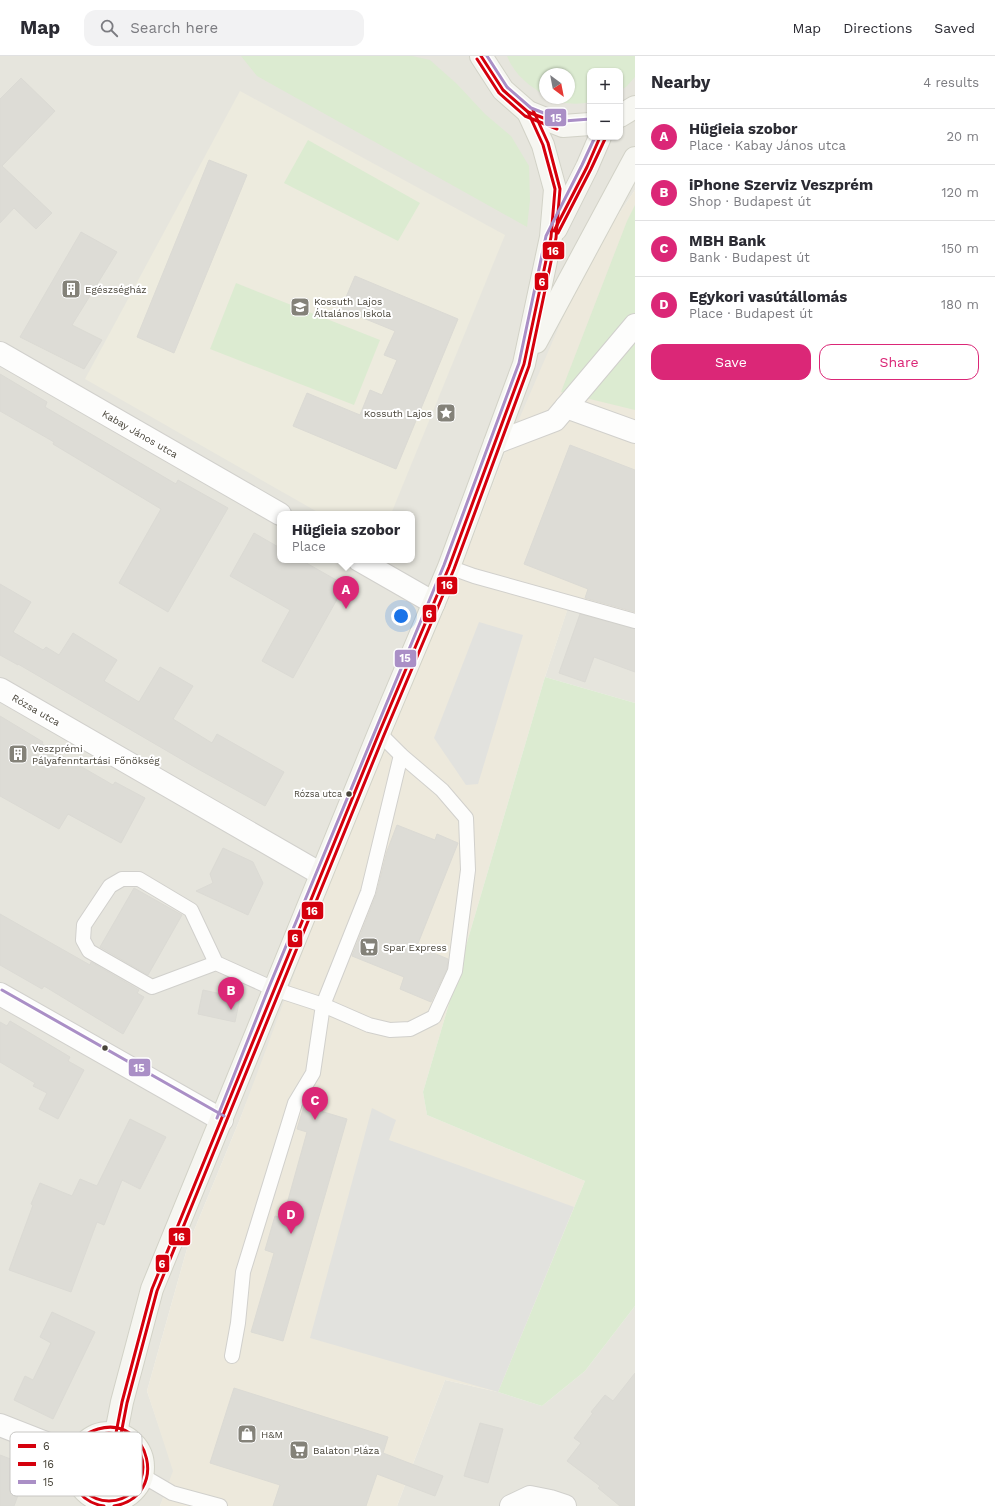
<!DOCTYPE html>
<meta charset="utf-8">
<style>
:root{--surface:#fff;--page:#f2f2f3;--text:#2b2b33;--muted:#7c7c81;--line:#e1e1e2;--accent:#db2777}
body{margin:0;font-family:"Work Sans",sans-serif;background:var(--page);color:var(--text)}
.controls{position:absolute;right:12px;top:12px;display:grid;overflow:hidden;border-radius:8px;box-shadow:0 1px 3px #0004}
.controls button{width:36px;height:36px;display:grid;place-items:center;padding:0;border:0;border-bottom:1px solid var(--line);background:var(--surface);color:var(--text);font:20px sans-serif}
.compass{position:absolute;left:539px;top:12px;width:36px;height:36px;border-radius:50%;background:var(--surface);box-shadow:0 1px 3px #0004;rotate:148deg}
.you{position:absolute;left:401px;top:560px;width:14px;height:14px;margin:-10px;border:3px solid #fff;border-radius:50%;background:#1a73e8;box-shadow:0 0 0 6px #1a73e833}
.badge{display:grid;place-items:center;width:26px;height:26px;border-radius:50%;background:var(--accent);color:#fff;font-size:13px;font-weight:700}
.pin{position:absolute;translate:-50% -33px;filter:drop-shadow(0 1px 2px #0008)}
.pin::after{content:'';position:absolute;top:21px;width:14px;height:12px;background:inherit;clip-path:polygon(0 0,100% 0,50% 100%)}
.popup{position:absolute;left:277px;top:455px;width:138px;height:52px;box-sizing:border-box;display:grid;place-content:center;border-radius:8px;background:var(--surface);filter:drop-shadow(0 1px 3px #0005);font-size:13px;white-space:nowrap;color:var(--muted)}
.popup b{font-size:15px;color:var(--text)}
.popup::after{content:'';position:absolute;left:50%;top:100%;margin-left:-8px;border:8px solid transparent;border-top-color:var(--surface)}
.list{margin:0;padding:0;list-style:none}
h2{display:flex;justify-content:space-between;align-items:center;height:52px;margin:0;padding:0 16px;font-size:17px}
h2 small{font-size:13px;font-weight:400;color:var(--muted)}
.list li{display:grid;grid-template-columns:26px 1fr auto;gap:12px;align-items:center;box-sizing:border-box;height:56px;padding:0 16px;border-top:1px solid var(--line)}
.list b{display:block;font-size:15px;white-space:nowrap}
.list p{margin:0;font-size:13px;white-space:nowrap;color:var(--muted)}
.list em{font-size:13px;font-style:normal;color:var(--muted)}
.actions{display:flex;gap:8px;padding:12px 16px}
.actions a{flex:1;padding:9px 0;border:1px solid var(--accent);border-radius:12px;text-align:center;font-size:14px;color:var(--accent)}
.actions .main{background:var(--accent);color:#fff}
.icon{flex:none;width:22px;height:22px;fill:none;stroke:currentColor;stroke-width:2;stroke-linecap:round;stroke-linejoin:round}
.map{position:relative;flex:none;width:635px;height:1450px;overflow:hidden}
header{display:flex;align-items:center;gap:24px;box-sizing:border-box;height:56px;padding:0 20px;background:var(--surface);border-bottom:1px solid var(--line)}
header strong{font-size:19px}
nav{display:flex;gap:22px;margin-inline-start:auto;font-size:14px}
.search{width:280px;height:36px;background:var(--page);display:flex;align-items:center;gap:10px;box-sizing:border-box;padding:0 14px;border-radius:12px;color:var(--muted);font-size:15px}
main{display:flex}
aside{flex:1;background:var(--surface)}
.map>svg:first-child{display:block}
</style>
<header>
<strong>Map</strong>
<div class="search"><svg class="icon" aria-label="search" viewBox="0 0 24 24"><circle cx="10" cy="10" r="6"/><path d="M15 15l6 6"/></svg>Search here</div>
<nav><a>Map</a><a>Directions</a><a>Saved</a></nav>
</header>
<main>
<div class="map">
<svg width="635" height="1450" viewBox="0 0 635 1450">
<rect width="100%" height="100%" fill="#f3f3ee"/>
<!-- residential -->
<g fill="#e6e5dd" fill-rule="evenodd">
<path d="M 0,0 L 635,0 L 635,134 L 603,181 L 507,391 L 463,507 L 446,550 L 430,583 L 240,1063 L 188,1189 L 147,1335 L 174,1415 L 160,1450 L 0,1450 ZM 590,15 L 620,15 L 620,81 L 590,81 ZM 545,18 L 569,18 L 569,42 L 545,42 ZM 280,458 L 412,458 L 412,504 L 280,504 Z"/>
<path d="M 570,545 L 635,571 L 635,647 L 545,621 Z"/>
<path d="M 635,1250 L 635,1450 L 397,1450 L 445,1324 L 498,1336 L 542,1350 L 585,1315 Z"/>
</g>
<!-- commercial -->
<path fill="#ede9dc" d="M 635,134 L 635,571 L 570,546 L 545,621 L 423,1036 L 427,1059 L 585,1125 L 498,1336 L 445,1324 L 397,1450 L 160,1450 L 173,1415 L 147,1335 L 188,1189 L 240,1063 L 329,825 L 430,583 L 446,550 L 463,507 L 507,391 L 570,245 L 603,181 Z"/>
<!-- education -->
<path fill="#edebde" d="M 240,35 L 505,179 L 391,458 L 321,458 L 85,323 Z"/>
<!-- green -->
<g fill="#dcebd1">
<path d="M 241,0 L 412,0 L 430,4 L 457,28 L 485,58 L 511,80 L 529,110 L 530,144 L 527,171 L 257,20 Z"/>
<path d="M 507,0 L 635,0 L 635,21 L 626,31 L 620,34 L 620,15 L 590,15 L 590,46 C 578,49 560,48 549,42 L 569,42 L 569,18 L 545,18 L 545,39 C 529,30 514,18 507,0 Z"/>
<path d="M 308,84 L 420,147 L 398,185 L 284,127 Z"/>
<path d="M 635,149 L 635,354 L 561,336 L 627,165 Z"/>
<path d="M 236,227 L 380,284 L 354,349 L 210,293 Z"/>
<path d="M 545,621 L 635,647 L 635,1250 L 585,1315 L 542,1350 L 498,1336 L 585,1125 L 427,1059 L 423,1036 Z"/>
<circle cx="109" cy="1411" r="34"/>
</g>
<!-- parking -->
<g fill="#e2e2de">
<path d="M 479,566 L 523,579 L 478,728 L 466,729 L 434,682 Z"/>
<path d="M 372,1052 L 396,1064 L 389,1084 L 574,1151 L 498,1336 L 310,1282 Z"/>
</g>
<!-- building -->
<g fill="#dddcd6" stroke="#dbdad4">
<path d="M 21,22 L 55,55 L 2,110 L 52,157 L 36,173 L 14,152 L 0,167 L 0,43 Z"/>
<path d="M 209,104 L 247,119 L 174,297 L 137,281 Z"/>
<path d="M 81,176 L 117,196 L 72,269 L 102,284 L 84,313 L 20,281 Z"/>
<path d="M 355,220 L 458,263 L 396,413 L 293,370 L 307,337 L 360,359 L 370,334 L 382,339 L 397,304 L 384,299 L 395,275 L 341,253 Z"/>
<path d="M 0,318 L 47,346 L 45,351 L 176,428 L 178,424 L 228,452 L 168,556 L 119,527 L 161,453 L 53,388 L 54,386 L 0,355 Z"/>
<path d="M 570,389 L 635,414 L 635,556 L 585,542 L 588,533 L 524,508 Z"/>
<path d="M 254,477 L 280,492 L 280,504 L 301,504 L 345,529 L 293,622 L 262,605 L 290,554 L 230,520 Z"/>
<path d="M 0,528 L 31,546 L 13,576 L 43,594 L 46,591 L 59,599 L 73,577 L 117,604 L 104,625 L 139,646 L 160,611 L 193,630 L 173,663 L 212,687 L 217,678 L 284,716 L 265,750 L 198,713 L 18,608 L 18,609 L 0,599 Z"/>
<path d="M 580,558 L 635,573 L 635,616 L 594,601 L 585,626 L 559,617 Z"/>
<path d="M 0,660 L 43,686 L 42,688 L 113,729 L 115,726 L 145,742 L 121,787 L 68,758 L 59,773 L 0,740 Z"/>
<path d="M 397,769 L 435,784 L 437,778 L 458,787 L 417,890 L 448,903 L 447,913 L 431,946 L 400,933 L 404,921 L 352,900 L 376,839 L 387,795 Z"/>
<path d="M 223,792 L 253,806 L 263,827 L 248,859 L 196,835 L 213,827 L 210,818 Z"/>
<path d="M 134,832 L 182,859 L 148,919 L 100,891 Z"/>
<path d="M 0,858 L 90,909 L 91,906 L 139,934 L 137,937 L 144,941 L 123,978 L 44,930 L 42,933 L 0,909 Z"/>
<path d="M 203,934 L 240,942 L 235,966 L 198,958 Z"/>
<path d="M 10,965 L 70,1001 L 68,1005 L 84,1014 L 58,1063 L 39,1053 L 47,1037 L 33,1030 L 35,1027 L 0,1006 L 0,966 L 7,970 Z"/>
<path d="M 304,1050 L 347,1063 L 283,1285 L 251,1276 L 274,1197 L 265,1194 L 275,1160 L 283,1162 L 307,1076 L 297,1073 Z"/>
<path d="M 130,1063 L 166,1081 L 140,1133 L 122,1124 L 104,1169 L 97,1166 L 71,1236 L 9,1214 L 33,1149 L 31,1148 L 40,1127 L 72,1140 L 80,1123 L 97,1130 Z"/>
<path d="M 52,1256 L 95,1276 L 53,1363 L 14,1344 L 25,1320 L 33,1324 L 51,1287 L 40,1281 Z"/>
<path d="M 635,1317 L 635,1450 L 620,1450 L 598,1432 L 600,1430 L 567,1405 L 581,1387 L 574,1382 L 593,1357 L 591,1356 L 605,1339 L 613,1345 Z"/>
<path d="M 234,1332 L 388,1381 L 383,1397 L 443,1420 L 435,1440 L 377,1418 L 366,1450 L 273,1450 L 280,1429 L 210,1407 Z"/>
<path d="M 480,1367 L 503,1373 L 488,1427 L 464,1420 Z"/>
<path d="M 0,1399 L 29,1410 L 14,1450 L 0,1450 Z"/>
</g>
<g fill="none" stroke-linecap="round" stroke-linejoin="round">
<!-- lane casing -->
<g stroke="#d1d0cc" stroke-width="16">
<g id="lane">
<path d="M 449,511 L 474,520 L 635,565"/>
<path d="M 216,907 L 191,854 L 139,823 L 122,823 L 110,830 L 84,869 L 83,884 L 89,895 L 152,931 L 216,907 L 274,933 L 323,949 L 369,969 L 390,974 L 410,973 L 434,961 L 455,915 L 468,814 L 466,762 L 442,734 L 401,699 L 379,677"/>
<path d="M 232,1300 L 238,1267 L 243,1216 L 295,1047 L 313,1017 L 323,949 L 368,836 L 401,699"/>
<path d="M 143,1420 L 172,1437 L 220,1450"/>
</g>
</g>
<!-- street casing -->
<g stroke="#d1d0cc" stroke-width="24">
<g id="street">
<path d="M 0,297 L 280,458"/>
<path d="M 566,351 L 635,376"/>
<path d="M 495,387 L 555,364 L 635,269"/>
<path d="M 359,504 L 434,547"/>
<path d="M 0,633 L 321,818"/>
<path d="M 0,938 L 222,1064"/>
<path d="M 0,1369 L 51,1389 L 76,1404"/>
<path d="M 511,1450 L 530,1441 L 550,1445 L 565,1450"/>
</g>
</g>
<!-- secondary casing -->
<g stroke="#d2d2c7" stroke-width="24">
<g id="secondary">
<path d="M 481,0 L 503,34 L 528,56 L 563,70 L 590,68"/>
<path d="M 620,60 L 635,51"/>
<path d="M 556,173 L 587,111 L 600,81"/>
<path d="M 536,286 L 635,102"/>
<circle cx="109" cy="1411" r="34"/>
<path d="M 116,1377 L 122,1346 L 152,1233 L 379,677 L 449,511 L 524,308 L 551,181 L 555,133 L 543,89 L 528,56"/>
</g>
</g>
<!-- lane -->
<use href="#lane" stroke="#fdfdfc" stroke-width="14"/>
<!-- street -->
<use href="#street" stroke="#fdfdfc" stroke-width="22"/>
<!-- secondary -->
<use href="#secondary" stroke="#f6f6f1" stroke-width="22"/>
<!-- bus-1 casing -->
<g stroke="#fff" stroke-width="6">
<g id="bus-1">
<path d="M 481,0 L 503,34 L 528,56 L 559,68"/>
<path d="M 554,175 L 587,111 L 600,81"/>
<circle cx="109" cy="1411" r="34"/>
<path d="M 116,1377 L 122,1346 L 152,1233 L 379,677 L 449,511 L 524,308 L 551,181 L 555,133 L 543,89 L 528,56"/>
</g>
</g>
<!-- bus-2 casing -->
<g stroke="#fff" stroke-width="6">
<g id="bus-2">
<path d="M 477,3 L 499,37 L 525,60 L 557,73"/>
<path d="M 558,177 L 591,113 L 605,83"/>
<path d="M 121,1378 L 127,1347 L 157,1235 L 384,679 L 454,513 L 529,310 L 556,182 L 560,133 L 548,87 L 533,54"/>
<path d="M 104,1450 C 78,1446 62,1419 73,1394 C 78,1384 87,1376 98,1373 C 150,1358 170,1441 114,1450"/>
</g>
</g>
<!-- bus-3 casing -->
<g stroke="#fff" stroke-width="6">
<g id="bus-3">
<path d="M 487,0 L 507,31 L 531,52 L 564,65 L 590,63"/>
<path d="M 2,934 L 224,1060"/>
<path d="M 217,1062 L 269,931 L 444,509 L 519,307 L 546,180 L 582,109 L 595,81"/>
</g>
</g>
<!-- bus-1 -->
<use href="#bus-1" stroke="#d5000d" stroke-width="3"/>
<!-- bus-2 -->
<use href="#bus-2" stroke="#d5000d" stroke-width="3"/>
<!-- bus-3 -->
<use href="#bus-3" stroke="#aa8fc6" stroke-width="3"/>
</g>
<!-- icons -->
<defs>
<g id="building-square" transform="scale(1)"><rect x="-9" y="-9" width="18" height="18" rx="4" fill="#848279" stroke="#fff"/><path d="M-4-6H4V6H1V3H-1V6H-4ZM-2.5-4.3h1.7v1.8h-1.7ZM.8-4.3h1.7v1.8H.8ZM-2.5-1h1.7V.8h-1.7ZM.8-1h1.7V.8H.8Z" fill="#fff"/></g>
<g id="school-square" transform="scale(1)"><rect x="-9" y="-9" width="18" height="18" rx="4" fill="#848279" stroke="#fff"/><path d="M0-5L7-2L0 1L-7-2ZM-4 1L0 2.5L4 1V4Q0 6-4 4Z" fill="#fff"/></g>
<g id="sight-square" transform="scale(1)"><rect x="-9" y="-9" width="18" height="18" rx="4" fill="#848279" stroke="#fff"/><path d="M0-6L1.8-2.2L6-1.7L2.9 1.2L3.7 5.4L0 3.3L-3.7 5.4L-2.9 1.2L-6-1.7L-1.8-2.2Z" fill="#fff"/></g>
<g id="supermarket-square" transform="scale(1)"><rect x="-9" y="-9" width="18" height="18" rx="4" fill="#848279" stroke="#fff"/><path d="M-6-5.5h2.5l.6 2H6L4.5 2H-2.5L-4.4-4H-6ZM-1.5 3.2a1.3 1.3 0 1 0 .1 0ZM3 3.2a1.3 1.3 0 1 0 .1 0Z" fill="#fff"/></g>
<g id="shop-square" transform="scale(1)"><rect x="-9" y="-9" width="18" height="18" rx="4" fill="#848279" stroke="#fff"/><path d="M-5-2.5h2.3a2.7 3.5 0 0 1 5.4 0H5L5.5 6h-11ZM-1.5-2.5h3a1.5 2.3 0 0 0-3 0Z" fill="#fff"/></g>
</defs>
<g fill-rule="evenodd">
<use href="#building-square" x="71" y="233"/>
<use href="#school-square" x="300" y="251"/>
<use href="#sight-square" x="446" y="357"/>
<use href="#building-square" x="18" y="698"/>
<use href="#supermarket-square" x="369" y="891"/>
<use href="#shop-square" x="247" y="1378"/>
<use href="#supermarket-square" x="299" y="1394"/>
</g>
<!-- markers -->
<g fill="#49453a" stroke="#fff" stroke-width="1.5">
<circle cx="349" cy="738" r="3.5"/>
<circle cx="105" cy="992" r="3.5"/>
</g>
<g text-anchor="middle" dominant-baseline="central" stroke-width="4" stroke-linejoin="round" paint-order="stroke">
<!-- bus labels -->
<g font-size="9" fill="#49453a" stroke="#fff" text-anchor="end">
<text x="342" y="738">Rózsa utca</text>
</g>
<!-- poi labels -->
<g font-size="10" fill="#49453a" stroke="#fff" text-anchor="start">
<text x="85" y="233">Egészségház</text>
<text x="314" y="245">Kossuth Lajos<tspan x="314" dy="12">Általános Iskola</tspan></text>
<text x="432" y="357" text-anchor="end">Kossuth Lajos</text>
<text x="32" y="692">Veszprémi<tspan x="32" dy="12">Pályafenntartási Főnökség</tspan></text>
<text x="383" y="891">Spar Express</text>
<text x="261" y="1378">H&amp;M</text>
<text x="313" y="1394">Balaton Pláza</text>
</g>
<!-- street labels -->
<g font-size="10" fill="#49453a" stroke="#fff">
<text transform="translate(140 378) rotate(30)">Kabay János utca</text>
<text transform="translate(36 654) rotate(30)">Rózsa utca</text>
</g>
</g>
<!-- legend -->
<rect x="10" y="1376" width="132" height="64" rx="6" fill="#fff" stroke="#c8c7c4" stroke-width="1"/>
<rect x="18" y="1388" width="18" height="4" fill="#d5000d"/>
<rect x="18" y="1406" width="18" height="4" fill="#d5000d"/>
<rect x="18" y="1424" width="18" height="4" fill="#aa8fc6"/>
<g font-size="11" fill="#49453a">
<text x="43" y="1394">6</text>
<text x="43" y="1412">16</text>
<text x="43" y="1430">15</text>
</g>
<g stroke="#fff" stroke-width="1.5">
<rect x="544" y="52" width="23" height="19" rx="4" fill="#aa8fc6"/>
<rect x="542" y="185" width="23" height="19" rx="4" fill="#d5000d"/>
<rect x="534" y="216" width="15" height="19" rx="4" fill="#d5000d"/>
<rect x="436" y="520" width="22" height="19" rx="4" fill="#d5000d"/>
<rect x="422" y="548" width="15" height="19" rx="4" fill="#d5000d"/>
<rect x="394" y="593" width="23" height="19" rx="4" fill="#aa8fc6"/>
<rect x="301" y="845" width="23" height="19" rx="4" fill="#d5000d"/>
<rect x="287" y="873" width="16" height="19" rx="4" fill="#d5000d"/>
<rect x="128" y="1002" width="23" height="19" rx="4" fill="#aa8fc6"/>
<rect x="168" y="1171" width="23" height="19" rx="4" fill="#d5000d"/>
<rect x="155" y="1198" width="15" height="19" rx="4" fill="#d5000d"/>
</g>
<g font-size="11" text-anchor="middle" font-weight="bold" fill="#fff">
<text x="556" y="66">15</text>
<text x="553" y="199">16</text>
<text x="542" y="230">6</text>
<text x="447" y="533">16</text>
<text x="429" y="562">6</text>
<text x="405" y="606">15</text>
<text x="312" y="859">16</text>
<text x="295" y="886">6</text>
<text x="139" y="1016">15</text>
<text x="179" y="1185">16</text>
<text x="162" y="1212">6</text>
</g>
</svg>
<div class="controls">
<button>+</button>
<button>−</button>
</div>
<svg class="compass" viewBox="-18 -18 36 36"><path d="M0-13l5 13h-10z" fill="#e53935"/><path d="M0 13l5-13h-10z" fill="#7c7c81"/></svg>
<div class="you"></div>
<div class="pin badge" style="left:346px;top:553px">A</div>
<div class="popup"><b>Hügieia szobor</b>Place</div>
<div class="pin badge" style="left:231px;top:954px">B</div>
<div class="pin badge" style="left:315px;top:1064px">C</div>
<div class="pin badge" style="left:291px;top:1178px">D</div>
</div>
<aside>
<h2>Nearby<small>4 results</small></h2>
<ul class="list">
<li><span class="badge">A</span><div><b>Hügieia szobor</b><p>Place · Kabay János utca</p></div><em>20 m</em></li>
<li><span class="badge">B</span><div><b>iPhone Szerviz Veszprém</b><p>Shop · Budapest út</p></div><em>120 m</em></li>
<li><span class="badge">C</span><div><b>MBH Bank</b><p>Bank · Budapest út</p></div><em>150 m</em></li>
<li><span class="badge">D</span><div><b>Egykori vasútállomás</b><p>Place · Budapest út</p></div><em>180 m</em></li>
</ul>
<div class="actions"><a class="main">Save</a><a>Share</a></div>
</aside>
</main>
